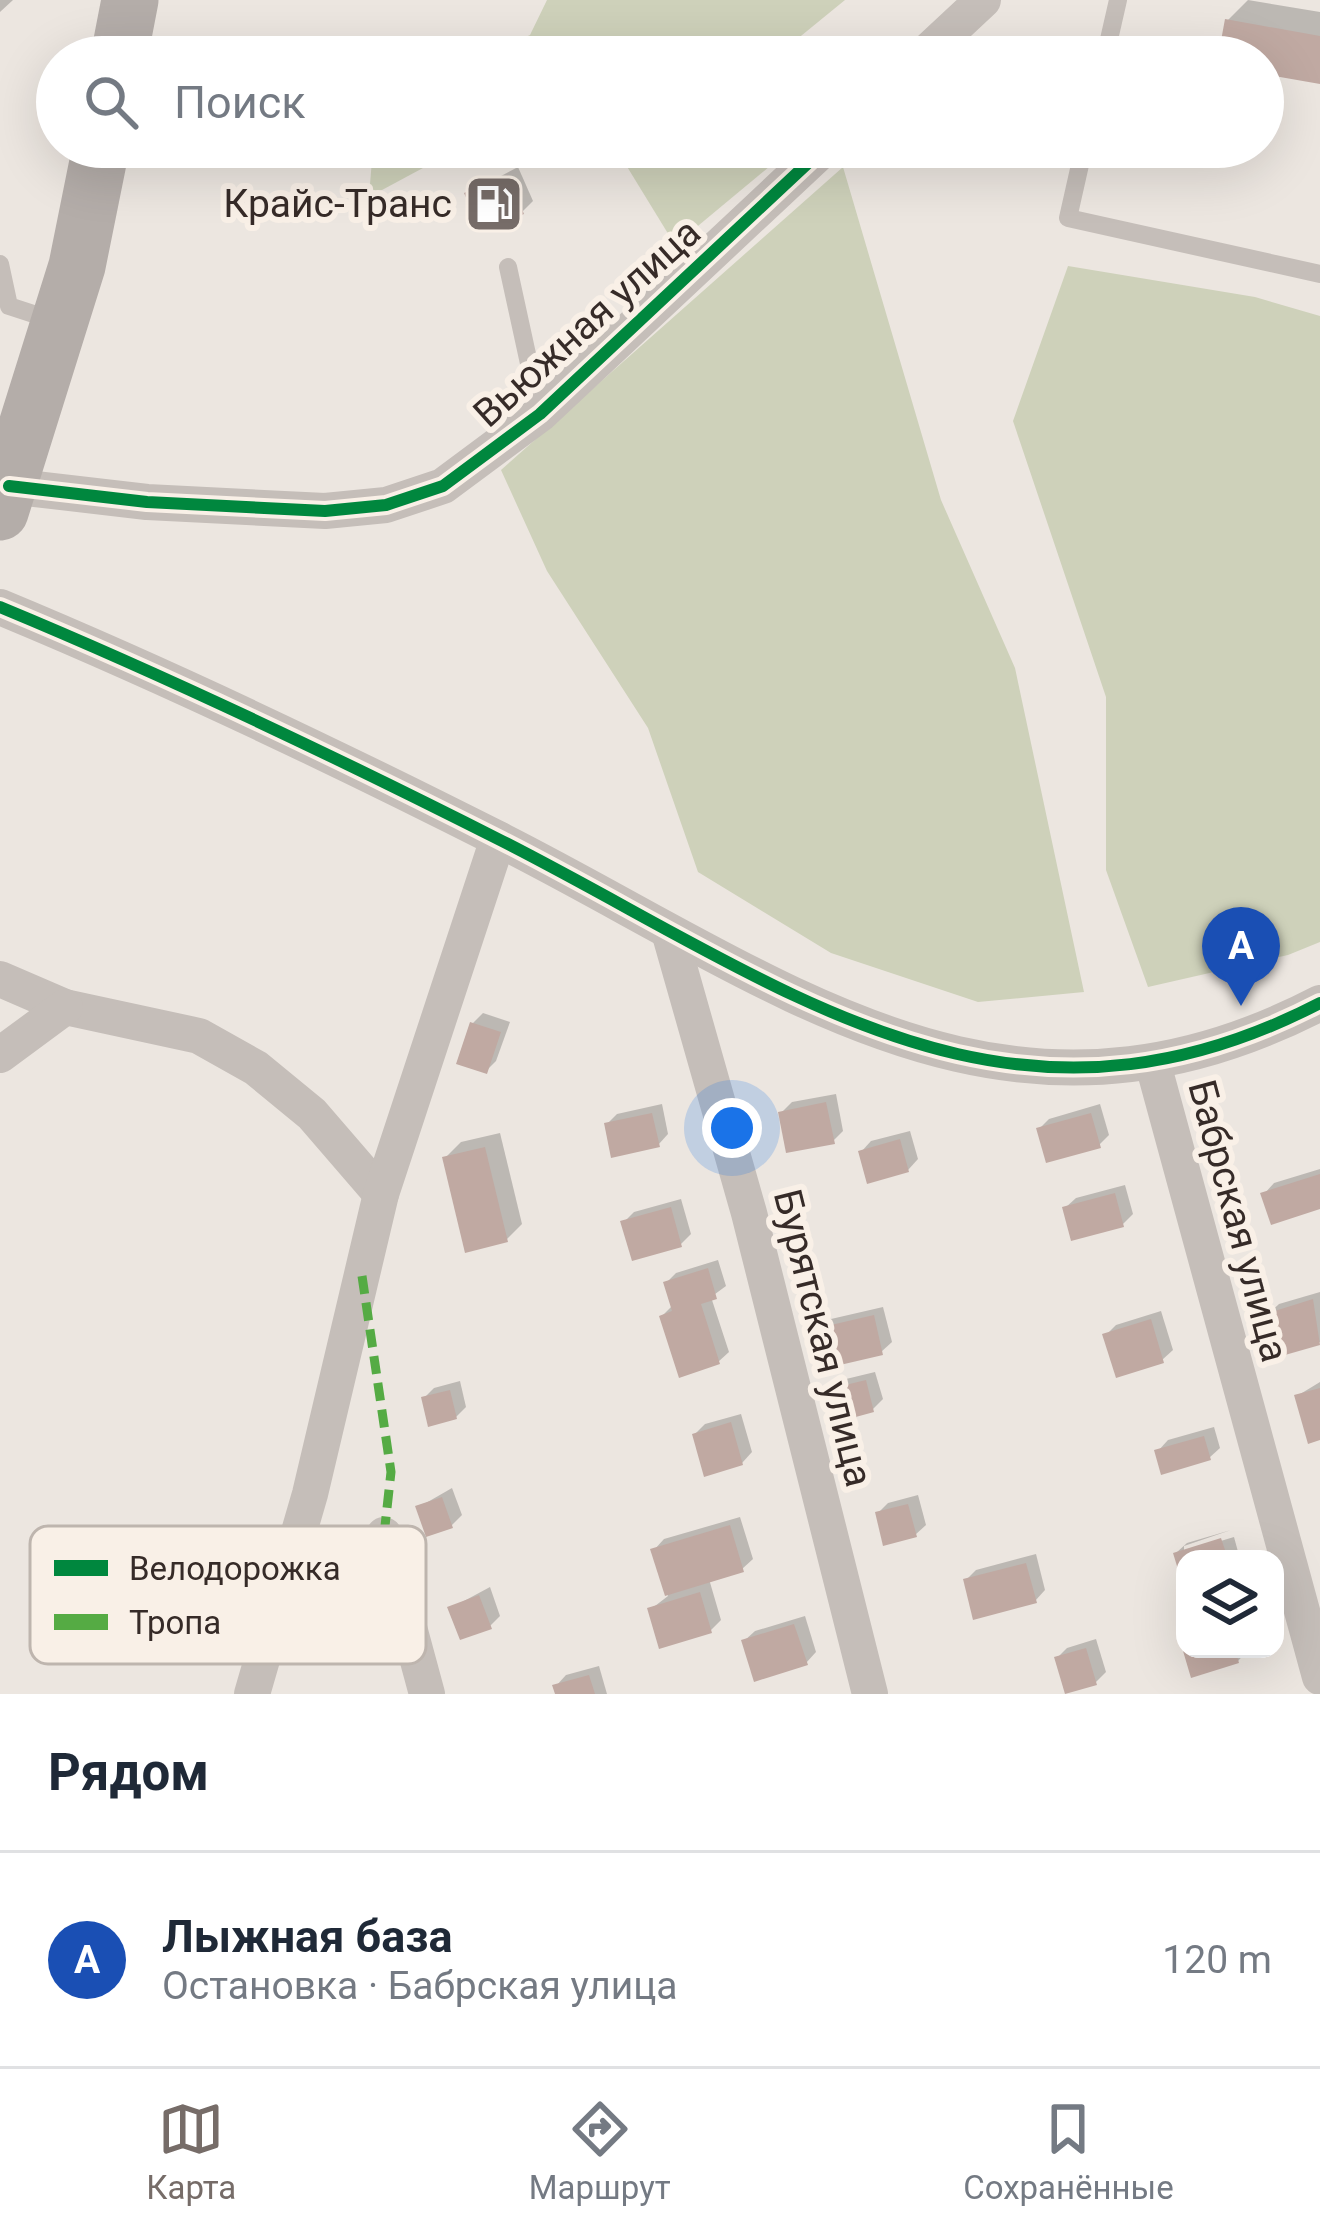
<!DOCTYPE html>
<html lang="ru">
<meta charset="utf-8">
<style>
:root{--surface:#fff;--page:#f6f6f7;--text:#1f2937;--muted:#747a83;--line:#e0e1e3;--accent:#766c68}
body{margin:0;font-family:Roboto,sans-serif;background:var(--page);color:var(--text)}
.controls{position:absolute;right:36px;bottom:36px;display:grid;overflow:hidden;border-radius:24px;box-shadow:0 12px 48px #0002}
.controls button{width:108px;height:108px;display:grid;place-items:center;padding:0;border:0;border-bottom:3px solid var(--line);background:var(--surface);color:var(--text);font:60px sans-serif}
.you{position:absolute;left:732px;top:1128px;width:42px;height:42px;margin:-30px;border:9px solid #fff;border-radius:50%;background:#1a73e8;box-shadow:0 0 0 18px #1a73e833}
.badge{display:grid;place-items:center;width:78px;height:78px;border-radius:50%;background:var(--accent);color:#fff;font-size:39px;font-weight:700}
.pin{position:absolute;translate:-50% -99px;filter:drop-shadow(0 3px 6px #0008)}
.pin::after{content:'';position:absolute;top:63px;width:42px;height:36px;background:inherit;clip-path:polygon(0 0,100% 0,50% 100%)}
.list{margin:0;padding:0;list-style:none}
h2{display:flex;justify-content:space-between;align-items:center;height:156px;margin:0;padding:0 48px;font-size:51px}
h2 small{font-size:39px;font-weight:400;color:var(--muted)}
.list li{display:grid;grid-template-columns:78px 1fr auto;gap:36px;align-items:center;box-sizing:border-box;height:216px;padding:0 48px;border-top:3px solid var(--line)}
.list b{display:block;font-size:45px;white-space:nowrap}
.list p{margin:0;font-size:39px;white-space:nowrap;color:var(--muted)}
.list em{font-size:39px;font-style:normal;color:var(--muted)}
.icon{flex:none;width:66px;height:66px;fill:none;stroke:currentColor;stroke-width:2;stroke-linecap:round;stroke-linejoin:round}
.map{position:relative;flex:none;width:1320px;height:1694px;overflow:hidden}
.search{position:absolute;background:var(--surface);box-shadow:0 12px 48px #0002;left:36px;right:36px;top:36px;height:132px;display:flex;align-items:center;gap:30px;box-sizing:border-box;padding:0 42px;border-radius:66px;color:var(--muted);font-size:45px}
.sheet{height:372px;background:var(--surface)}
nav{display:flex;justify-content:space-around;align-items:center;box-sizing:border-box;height:168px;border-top:3px solid var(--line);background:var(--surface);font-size:33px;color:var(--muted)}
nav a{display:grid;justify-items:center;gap:6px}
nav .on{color:var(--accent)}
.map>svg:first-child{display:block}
</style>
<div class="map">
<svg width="1320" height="1694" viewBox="0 0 1320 1694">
<rect width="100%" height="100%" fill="#ece6e0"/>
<!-- green -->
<g fill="#ced1ba">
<path d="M 547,0 L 845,0 L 796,40 L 801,57 L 483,57 L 530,35 Z"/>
<path d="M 373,147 L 462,147 L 369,197 Z"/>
<path d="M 615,147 L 793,147 L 675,245 Z"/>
<path d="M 843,167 L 941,500 L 1015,668 L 1084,992 L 978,1002 L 831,953 L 698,872 L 648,728 L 547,571 L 501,470 Z"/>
<path d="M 1068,266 L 1255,297 L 1320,316 L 1320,942 L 1288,955 L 1148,987 L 1106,870 L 1106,697 L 1013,421 Z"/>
</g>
<!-- shadow -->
<g fill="#0003">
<path d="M 0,0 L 13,0 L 0,12 Z"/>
<path d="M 1248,0 L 1320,12 L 1320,81 L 1263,71 L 1263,57 L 1221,57 L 1228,20 Z"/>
<path d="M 518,167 L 533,201 L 523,211 L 467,194 Z"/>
<path d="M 483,1013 L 510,1022 L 496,1061 L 486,1071 L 473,1023 Z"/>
<path d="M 836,1094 L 843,1131 L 833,1141 L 781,1113 L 792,1102 Z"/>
<path d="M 662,1104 L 668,1134 L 658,1145 L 607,1124 L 617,1114 Z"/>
<path d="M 1100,1104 L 1109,1135 L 1099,1145 L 1039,1129 L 1049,1119 Z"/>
<path d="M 910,1131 L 918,1159 L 908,1170 L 861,1152 L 871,1141 Z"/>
<path d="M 500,1133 L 522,1224 L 506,1240 L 445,1158 L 461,1142 Z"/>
<path d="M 1320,1169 L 1320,1206 L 1264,1194 L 1274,1183 Z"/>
<path d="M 1125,1185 L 1133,1214 L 1122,1225 L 1065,1208 L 1076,1198 Z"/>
<path d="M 681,1199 L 691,1234 L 681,1244 L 624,1222 L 634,1212 Z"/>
<path d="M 718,1260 L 726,1286 L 711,1297 L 729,1352 L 718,1362 L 662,1316 L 673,1305 L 666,1283 L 676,1273 Z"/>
<path d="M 1320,1292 L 1320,1342 L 1280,1353 L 1268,1314 L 1279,1304 Z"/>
<path d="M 883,1307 L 892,1342 L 881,1352 L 821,1329 L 831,1319 Z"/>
<path d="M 1161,1311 L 1173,1350 L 1162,1360 L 1106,1335 L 1116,1325 Z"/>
<path d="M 875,1372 L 883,1399 L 873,1409 L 836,1389 L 846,1379 Z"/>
<path d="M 460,1381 L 466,1407 L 456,1417 L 424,1398 L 434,1388 Z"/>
<path d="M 1320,1382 L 1320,1437 L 1297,1396 Z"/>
<path d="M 741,1414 L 752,1452 L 742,1463 L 695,1434 L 705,1424 Z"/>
<path d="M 1214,1427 L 1220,1448 L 1209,1458 L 1158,1451 L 1168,1440 Z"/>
<path d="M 452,1488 L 462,1515 L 451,1526 L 419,1507 Z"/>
<path d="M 918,1495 L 926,1525 L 915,1535 L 878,1513 L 888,1503 Z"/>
<path d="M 740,1517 L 753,1559 L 742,1569 L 709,1579 L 721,1620 L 711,1630 L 651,1609 L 668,1596 L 654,1550 L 664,1539 Z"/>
<path d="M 1231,1530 L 1184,1546 L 1184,1552 L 1234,1537 L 1240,1559 L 1185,1559 L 1185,1582 L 1176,1553 L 1187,1543 Z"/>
<path d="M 1036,1554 L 1045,1590 L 1035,1601 L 966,1580 L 976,1570 Z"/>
<path d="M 490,1587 L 500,1616 L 490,1626 L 451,1608 Z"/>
<path d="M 805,1616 L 816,1652 L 806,1663 L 744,1641 L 755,1631 Z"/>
<path d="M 1096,1639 L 1106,1672 L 1096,1682 L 1057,1658 L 1067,1648 Z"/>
<path d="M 1185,1649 L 1247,1649 L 1248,1650 L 1238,1661 Z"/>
<path d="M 599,1666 L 607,1694 L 558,1694 L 556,1686 L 566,1675 Z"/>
</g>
<!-- building -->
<g fill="#c0a9a2">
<path d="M 1225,19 L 1320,36 L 1320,84 L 1263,74 L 1263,57 L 1218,57 Z"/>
<path d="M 508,175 L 524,214 L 481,232 L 464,193 Z"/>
<path d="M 470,1022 L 501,1032 L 487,1074 L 456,1064 Z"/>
<path d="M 826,1102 L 835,1144 L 786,1153 L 778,1112 Z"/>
<path d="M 652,1113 L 660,1147 L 611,1158 L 604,1123 Z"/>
<path d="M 1091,1113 L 1101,1148 L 1046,1163 L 1036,1128 Z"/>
<path d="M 900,1139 L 909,1172 L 867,1184 L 858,1151 Z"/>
<path d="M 485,1147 L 508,1242 L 465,1253 L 442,1157 Z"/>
<path d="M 1320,1174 L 1320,1209 L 1271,1225 L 1260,1193 Z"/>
<path d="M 1115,1193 L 1124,1227 L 1071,1241 L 1062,1207 Z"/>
<path d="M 671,1207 L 682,1247 L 632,1261 L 620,1221 Z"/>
<path d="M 708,1268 L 717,1299 L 701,1304 L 720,1364 L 679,1378 L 659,1316 L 672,1311 L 663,1282 Z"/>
<path d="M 1313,1299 L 1320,1345 L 1278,1357 L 1265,1314 Z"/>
<path d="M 874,1315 L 883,1355 L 827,1368 L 818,1328 Z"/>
<path d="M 1151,1319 L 1164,1363 L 1116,1378 L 1102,1334 Z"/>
<path d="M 866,1380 L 874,1412 L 841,1421 L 833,1388 Z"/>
<path d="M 1320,1388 L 1320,1440 L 1308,1444 L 1294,1395 Z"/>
<path d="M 450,1390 L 457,1419 L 428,1427 L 421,1397 Z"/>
<path d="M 731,1422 L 743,1465 L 704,1477 L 692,1434 Z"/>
<path d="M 1204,1436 L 1211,1460 L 1161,1475 L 1154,1450 Z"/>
<path d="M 442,1497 L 453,1528 L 426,1537 L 415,1506 Z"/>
<path d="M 908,1504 L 917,1537 L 883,1546 L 875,1512 Z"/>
<path d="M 730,1525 L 744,1572 L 665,1596 L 650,1549 Z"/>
<path d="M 1221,1538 L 1228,1559 L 1185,1559 L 1184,1589 L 1173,1553 Z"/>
<path d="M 1026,1563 L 1037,1603 L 973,1620 L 963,1579 Z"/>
<path d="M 700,1592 L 712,1633 L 659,1649 L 647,1608 Z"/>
<path d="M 479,1595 L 492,1629 L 460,1640 L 447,1607 Z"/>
<path d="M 794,1624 L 808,1665 L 754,1682 L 741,1640 Z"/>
<path d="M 1185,1632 L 1185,1649 L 1235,1649 L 1239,1663 L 1191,1678 L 1178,1634 Z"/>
<path d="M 1086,1648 L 1097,1685 L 1065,1694 L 1054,1657 Z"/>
<path d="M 589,1675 L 595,1694 L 555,1694 L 552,1685 Z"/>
</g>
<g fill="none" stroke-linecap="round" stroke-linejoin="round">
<!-- service -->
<g stroke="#c5beb9" stroke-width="18">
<path d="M 1105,57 L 1118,0"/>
<path d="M 1084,147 L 1068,218 L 1320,274"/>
<path d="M 0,264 L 9,306 L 55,321"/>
<path d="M 508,267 L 540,414"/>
</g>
<!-- minor -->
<g stroke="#c5beb9" stroke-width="36">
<path d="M 922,57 L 983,0"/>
<path d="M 9,486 L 147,502 L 325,511 L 386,505 L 443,486 L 540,414 L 825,147"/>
<path d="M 0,607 C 169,677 338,758 502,841 C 778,981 1002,1168 1320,1003"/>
<path d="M 670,935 L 749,1213 L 870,1694"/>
<path d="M 0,979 L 65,1007 L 199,1036 L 256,1068 L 312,1114 L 381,1194"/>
<path d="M 0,1055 L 65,1007"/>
<path d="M 1153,1064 L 1320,1677"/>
<path d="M 384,1535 L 427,1694"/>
<path d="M 252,1694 L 310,1494 L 381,1194 L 498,839"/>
</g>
<!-- primary -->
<g stroke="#b4ada9" stroke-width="57">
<path d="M 119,57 L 130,0"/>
<path d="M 0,512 L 77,266 L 101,147"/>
</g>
<!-- quiet -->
<path stroke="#55ab44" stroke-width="9" stroke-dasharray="18 9" stroke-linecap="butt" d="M 362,1276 L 391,1472 L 384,1535"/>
<!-- cycleway casing -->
<g stroke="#f9f0e7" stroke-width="20">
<g id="cycleway">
<path d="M 9,486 L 147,502 L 325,511 L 386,505 L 443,486 L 540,414 L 825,147"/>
<path d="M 0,607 C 169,677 338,758 502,841 C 778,981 1002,1168 1320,1003"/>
</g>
</g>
<!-- cycleway -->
<use href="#cycleway" stroke="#00873e" stroke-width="12"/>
</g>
<!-- icons -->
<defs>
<g id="fuel-square" transform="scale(3)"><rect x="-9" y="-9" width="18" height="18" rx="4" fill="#766c68" stroke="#f9f0e7"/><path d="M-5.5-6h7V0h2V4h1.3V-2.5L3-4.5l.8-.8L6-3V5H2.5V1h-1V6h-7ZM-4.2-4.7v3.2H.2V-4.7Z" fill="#fff"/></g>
</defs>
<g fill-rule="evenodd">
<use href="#fuel-square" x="494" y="204"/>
</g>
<g text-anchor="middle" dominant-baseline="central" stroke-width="12" stroke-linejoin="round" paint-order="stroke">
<!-- poi labels -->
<g font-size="39" fill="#362b28" stroke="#f9f0e7" text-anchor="end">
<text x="452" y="204">Крайс-Транс</text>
</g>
<!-- street labels -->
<g font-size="39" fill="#362b28" stroke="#f9f0e7">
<text transform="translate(587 323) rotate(-42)">Вьюжная улица</text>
<text transform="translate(1238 1221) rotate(75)">Бабрская улица</text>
<text transform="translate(823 1338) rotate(76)">Бурятская улица</text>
</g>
</g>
<!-- legend -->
<rect x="30" y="1526" width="396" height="138" rx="18" fill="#f9f0e7" stroke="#beb5ae" stroke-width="3"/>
<rect x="54" y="1560" width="54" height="16" fill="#00873e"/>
<rect x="54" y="1614" width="54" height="16" fill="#55ab44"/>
<g font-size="33" fill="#362b28">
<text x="129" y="1580">Велодорожка</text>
<text x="129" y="1634">Тропа</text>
</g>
</svg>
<div class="controls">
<button><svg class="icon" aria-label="layers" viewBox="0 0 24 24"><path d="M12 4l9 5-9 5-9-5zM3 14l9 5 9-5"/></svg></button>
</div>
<div class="you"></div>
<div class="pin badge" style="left:1241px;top:1006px;background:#1a4fb4">A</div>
<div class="search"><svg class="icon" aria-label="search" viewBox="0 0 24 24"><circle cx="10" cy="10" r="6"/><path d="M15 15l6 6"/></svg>Поиск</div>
</div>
<section class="sheet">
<h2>Рядом<small></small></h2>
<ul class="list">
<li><span class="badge" style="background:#1a4fb4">A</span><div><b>Лыжная база</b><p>Остановка · Бабрская улица</p></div><em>120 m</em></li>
</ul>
</section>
<nav>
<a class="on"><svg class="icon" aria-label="map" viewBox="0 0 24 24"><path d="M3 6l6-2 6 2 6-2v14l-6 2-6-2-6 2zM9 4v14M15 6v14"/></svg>Карта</a>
<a><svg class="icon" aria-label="directions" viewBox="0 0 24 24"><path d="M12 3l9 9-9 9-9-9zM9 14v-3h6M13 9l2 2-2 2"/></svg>Маршрут</a>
<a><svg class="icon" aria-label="saved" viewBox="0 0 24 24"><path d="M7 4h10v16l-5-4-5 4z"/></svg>Сохранённые</a>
</nav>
